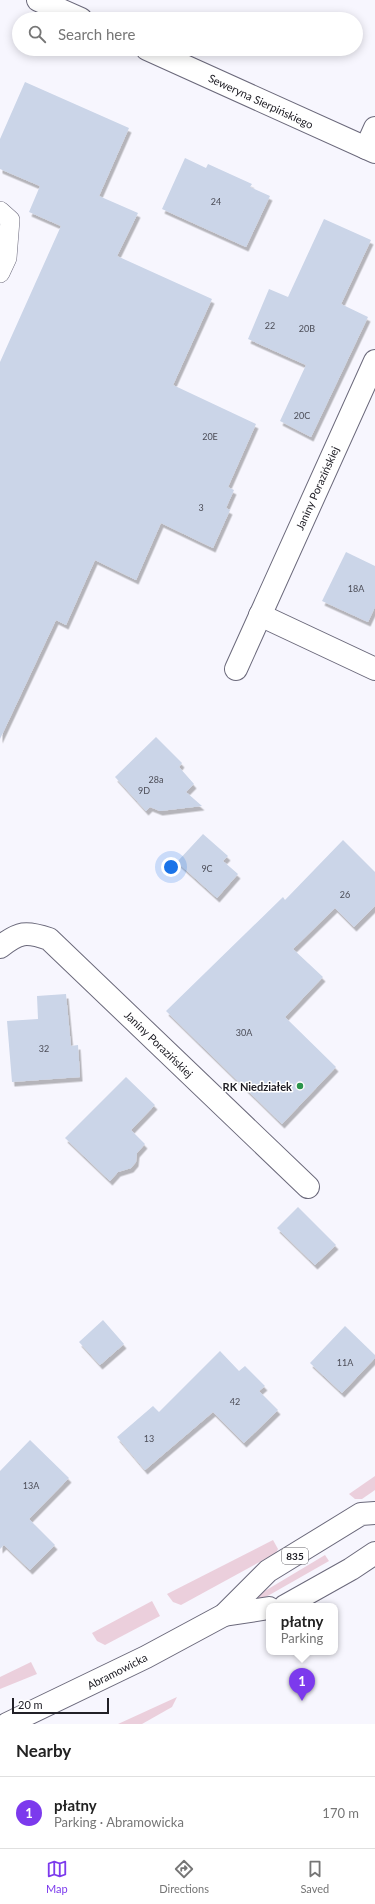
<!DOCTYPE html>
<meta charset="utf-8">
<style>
:root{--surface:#fff;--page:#f6f6f6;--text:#222;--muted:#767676;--line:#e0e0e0;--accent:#7c3aed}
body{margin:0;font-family:Lato,sans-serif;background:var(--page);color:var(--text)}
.scale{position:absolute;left:12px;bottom:10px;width:97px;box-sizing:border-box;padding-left:4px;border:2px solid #212027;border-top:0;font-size:11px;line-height:14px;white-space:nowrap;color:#212027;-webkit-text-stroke:3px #fff;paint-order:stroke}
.you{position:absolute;left:171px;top:867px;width:14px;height:14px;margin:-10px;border:3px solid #fff;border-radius:50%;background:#1a73e8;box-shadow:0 0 0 6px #1a73e833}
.badge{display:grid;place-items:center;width:26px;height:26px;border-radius:50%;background:var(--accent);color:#fff;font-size:13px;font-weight:700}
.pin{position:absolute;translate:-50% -33px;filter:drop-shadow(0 1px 2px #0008)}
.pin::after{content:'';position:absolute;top:21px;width:14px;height:12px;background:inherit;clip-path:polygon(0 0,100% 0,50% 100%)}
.popup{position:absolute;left:266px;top:1603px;width:72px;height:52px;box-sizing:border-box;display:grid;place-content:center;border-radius:8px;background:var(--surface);filter:drop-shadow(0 1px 3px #0005);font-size:13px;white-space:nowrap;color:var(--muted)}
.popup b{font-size:15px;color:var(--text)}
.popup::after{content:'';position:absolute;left:50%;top:100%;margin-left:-8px;border:8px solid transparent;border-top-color:var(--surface)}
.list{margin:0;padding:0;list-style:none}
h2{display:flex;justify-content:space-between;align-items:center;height:52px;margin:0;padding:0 16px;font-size:17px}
h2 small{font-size:13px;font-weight:400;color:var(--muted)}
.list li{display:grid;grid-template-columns:26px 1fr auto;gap:12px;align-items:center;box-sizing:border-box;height:72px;padding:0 16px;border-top:1px solid var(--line)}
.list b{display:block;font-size:15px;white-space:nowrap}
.list p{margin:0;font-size:13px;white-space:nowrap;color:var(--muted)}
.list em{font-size:13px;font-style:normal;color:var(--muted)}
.icon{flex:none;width:22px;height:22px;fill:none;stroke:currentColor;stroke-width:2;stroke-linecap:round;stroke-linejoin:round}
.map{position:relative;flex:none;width:375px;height:1724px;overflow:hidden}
.search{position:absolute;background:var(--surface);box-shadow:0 2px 10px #0003;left:12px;right:12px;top:12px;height:44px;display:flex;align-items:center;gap:10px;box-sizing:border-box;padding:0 14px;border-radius:22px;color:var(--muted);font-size:15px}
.sheet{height:124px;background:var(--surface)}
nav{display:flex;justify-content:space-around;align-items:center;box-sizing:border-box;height:56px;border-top:1px solid var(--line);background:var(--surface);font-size:11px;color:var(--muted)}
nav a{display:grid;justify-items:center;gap:2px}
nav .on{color:var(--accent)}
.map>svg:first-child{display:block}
</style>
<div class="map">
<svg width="375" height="1724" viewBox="0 0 375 1724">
<defs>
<filter id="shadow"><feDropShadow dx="2.5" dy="4.5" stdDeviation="0" flood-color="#0004"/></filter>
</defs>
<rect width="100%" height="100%" fill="#f7f6fe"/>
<!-- green -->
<g fill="#ebcfdc">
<path d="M 375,1476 L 375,1490 L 362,1499 L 355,1499 L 349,1494 Z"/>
<path d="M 273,1540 L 278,1549 L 276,1553 L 181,1605 L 173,1602 L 167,1594 Z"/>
<path d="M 325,1555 L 329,1561 L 252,1605 L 250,1600 Z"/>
<path d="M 152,1601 L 160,1616 L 105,1645 L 97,1641 L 92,1633 Z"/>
<path d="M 31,1662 L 37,1674 L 0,1689 L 0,1677 Z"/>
<path d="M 177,1697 L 172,1707 L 142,1724 L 118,1724 Z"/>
</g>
<!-- building -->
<g fill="#cbd5e8" filter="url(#shadow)">
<path d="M 25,82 L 129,128 L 99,196 L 138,213 L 117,256 L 212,299 L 173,385 L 256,424 L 228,487 L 234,490 L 226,508 L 230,510 L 213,548 L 161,523 L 136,580 L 95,560 L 66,625 L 56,620 L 0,739 L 0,362 L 61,226 L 29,212 L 40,186 L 0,169 L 0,139 Z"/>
<path d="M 185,158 L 206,168 L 208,164 L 252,184 L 250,187 L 270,196 L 246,247 L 162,209 Z"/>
<path d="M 324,219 L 371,240 L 341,304 L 368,317 L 311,437 L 280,421 L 306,365 L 248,339 L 269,289 L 288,297 Z"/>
<path d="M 346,552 L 375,566 L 375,607 L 368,622 L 322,601 Z"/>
<path d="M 156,737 L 182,763 L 179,767 L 194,784 L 186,792 L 202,806 L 160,811 L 150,807 L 146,811 L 115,777 Z"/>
<path d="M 203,834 L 228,856 L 223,861 L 238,874 L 217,898 L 177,862 Z"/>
<path d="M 343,840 L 375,872 L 375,906 L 354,927 L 335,908 L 293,949 L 323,977 L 285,1017 L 336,1067 L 282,1124 L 166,1011 L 283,897 L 285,900 Z"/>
<path d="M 66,994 L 71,1046 L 78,1045 L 80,1077 L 12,1082 L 7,1021 L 38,1019 L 37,996 Z"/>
<path d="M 126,1077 L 155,1105 L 131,1130 L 145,1144 L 137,1153 L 136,1162 L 131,1168 L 118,1172 L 110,1181 L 65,1138 Z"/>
<path d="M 298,1207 L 336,1245 L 315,1265 L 277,1228 Z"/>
<path d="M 103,1320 L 124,1344 L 100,1365 L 79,1342 Z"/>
<path d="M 345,1326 L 375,1355 L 375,1358 L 342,1393 L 310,1363 Z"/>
<path d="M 220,1351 L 239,1371 L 245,1366 L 265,1386 L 259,1391 L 278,1410 L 244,1443 L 213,1412 L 145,1470 L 117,1437 L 153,1406 L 159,1412 Z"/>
<path d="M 30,1440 L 69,1478 L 29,1519 L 55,1545 L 30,1570 L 4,1545 L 0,1549 L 0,1471 Z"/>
</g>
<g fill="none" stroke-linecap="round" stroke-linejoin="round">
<!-- service casing -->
<g stroke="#6b697b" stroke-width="20">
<path id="service" d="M 0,211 L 10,220 L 7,258 L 0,273"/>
</g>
<!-- minor casing -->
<g stroke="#6b697b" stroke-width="24">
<g id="minor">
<path d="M 38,0 L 81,19"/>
<path d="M 147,49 L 375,152"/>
<path d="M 366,148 L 375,128"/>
<path d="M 260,615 L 375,669"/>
<path d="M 236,669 L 375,361"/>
<path d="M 0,947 C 19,932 26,931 49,939 L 308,1187"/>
</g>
</g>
<!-- primary casing -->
<g stroke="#6b697b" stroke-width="24">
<g id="primary">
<path d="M 285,1606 L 351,1569 L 375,1553"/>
<path d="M 224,1615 L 269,1608"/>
<path d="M 7,1724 L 146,1657 L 224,1615 L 268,1571 L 361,1514 L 375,1513"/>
</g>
</g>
<!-- service -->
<use href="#service" stroke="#fff" stroke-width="19"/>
<!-- minor -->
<use href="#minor" stroke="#fff" stroke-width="22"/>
<!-- primary -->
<use href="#primary" stroke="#fff" stroke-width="22"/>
</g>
<!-- markers -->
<circle fill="#2b944b" stroke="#fff" stroke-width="1.5" cx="300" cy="1086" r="4"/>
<g text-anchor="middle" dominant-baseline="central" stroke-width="3" stroke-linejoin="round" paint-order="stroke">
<!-- number labels -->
<g font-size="9" fill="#4c4d57">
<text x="216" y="201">24</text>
<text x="270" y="325">22</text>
<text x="307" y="328">20B</text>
<text x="302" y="415">20C</text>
<text x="210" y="436">20E</text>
<text x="201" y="507">3</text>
<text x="356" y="588">18A</text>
<text x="156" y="779">28a</text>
<text x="144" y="790">9D</text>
<text x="207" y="868">9C</text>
<text x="345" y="894">26</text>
<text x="244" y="1032">30A</text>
<text x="44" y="1048">32</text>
<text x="345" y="1362">11A</text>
<text x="235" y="1401">42</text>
<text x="149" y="1438">13</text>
<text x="31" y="1485">13A</text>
</g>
<!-- shield labels -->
<rect fill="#fff" stroke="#646368" stroke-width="1" x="282" y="1548" width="26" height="16" rx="3"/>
<g font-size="10" font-weight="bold" fill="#212027">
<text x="295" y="1556">835</text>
</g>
<!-- street labels -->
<g font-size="11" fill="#212027" stroke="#fff">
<text transform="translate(261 101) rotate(25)">Seweryna Sierpińskiego</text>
<text transform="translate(317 488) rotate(-66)">Janiny Porazińskiej</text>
<text transform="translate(159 1044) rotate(44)">Janiny Porazińskiej</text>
<text transform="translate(117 1671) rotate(-27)">Abramowicka</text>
</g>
<!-- poi labels -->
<g font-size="11" font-weight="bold" fill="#212027" stroke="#fff" text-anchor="end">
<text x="292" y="1086">RK Niedziałek</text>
</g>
</g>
</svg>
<div class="scale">20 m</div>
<div class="you"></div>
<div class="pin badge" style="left:302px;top:1701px">1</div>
<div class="popup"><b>płatny</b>Parking</div>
<div class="search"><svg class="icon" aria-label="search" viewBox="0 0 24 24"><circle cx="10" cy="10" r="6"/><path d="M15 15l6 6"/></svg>Search here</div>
</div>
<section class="sheet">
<h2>Nearby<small></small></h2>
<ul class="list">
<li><span class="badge">1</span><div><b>płatny</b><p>Parking · Abramowicka</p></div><em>170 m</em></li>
</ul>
</section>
<nav>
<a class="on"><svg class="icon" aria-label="map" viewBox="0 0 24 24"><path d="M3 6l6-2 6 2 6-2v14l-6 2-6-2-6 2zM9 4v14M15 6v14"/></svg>Map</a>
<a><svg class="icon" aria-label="directions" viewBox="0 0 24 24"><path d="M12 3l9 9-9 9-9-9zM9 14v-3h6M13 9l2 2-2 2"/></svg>Directions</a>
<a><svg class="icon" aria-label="saved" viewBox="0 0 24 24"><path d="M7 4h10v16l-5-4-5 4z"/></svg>Saved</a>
</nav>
